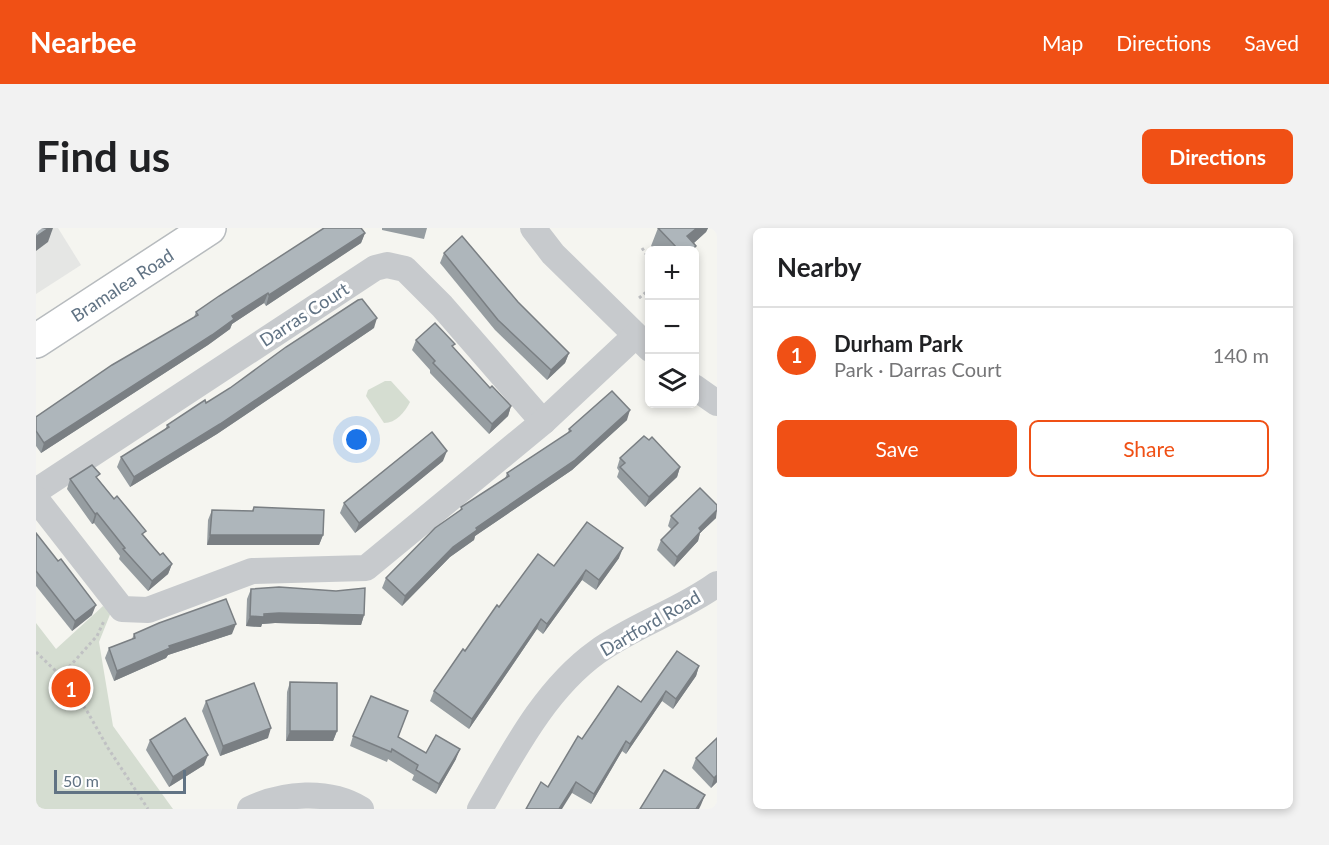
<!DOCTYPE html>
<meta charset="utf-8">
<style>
:root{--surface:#fff;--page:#f2f2f2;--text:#202124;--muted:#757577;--line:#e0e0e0;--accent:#f05015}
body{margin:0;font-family:Lato,sans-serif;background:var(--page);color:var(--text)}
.controls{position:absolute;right:18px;top:18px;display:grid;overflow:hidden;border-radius:9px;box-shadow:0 3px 9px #0003}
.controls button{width:54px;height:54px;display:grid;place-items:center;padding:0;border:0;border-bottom:2px solid var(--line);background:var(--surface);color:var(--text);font:30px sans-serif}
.scale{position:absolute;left:18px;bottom:15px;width:132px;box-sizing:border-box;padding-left:6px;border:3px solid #617384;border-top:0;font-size:16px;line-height:21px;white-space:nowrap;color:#617384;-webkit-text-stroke:4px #fff;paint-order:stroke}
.you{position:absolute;left:321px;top:212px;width:21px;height:21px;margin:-15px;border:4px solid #fff;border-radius:50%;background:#1a73e8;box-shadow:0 0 0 9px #1a73e833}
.badge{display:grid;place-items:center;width:39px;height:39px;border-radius:50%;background:var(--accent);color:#fff;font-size:20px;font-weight:700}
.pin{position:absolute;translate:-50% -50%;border:3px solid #fff;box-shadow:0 2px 6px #0006}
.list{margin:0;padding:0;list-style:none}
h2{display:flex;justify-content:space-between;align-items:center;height:78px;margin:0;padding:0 24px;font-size:26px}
h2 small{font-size:20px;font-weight:400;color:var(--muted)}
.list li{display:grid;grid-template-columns:39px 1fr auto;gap:18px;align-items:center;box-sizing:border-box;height:96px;padding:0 24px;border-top:2px solid var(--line)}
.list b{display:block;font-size:22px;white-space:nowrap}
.list p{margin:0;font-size:20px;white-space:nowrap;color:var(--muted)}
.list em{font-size:20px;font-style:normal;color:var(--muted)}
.actions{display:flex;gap:12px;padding:18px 24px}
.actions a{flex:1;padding:14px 0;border:2px solid var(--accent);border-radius:9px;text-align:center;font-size:21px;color:var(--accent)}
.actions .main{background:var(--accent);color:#fff}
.icon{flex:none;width:33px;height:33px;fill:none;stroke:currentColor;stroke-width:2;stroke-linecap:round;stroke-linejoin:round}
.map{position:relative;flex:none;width:681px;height:581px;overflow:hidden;border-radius:9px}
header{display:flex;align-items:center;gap:36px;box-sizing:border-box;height:84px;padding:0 30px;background:var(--accent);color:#fff}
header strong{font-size:28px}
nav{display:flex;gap:33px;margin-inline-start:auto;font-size:21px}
.intro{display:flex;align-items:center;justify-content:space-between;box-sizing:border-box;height:144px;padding:0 36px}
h1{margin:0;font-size:42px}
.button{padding:15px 27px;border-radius:9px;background:var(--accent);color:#fff;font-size:21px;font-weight:700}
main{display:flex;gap:36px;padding:0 36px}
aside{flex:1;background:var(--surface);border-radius:9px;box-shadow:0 3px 9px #0003}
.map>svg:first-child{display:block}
</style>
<header>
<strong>Nearbee</strong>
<nav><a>Map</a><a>Directions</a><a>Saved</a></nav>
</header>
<div class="intro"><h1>Find us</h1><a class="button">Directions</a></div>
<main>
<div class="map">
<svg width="681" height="581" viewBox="0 0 681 581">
<rect width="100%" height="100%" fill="#f5f5f0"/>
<!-- built -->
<path fill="#e5e6e4" d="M 0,0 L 22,0 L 45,37 L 0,66 Z"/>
<!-- green -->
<g fill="#d5ddd1">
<path d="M 349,153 L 355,153 L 374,174 C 369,184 360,195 348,195 L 330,168 L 332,162 Z"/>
<path d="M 67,378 L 75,384 L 63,414 L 77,498 L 137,581 L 0,581 L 0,395 L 20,421 Z"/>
</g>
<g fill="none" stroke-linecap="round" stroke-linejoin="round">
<!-- major casing -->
<g stroke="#b7bbbe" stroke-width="36">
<path id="major" d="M 0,113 L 173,0"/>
</g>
<!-- path -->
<g stroke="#c0c1c3" stroke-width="3" stroke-dasharray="3 3" stroke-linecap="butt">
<path d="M 606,20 L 614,32"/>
<path d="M 603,70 L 614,61"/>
<path d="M 0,424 L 25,448 L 51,483 L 72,520 L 112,581"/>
<path d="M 25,448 L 61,408 L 68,393"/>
</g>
<!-- minor -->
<g stroke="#c7cacd" stroke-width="26">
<path d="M 497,0 L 517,26 L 614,121"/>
<path d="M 658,159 L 681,175"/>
<path d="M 0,263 L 339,40 L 351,37 L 369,41 L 406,78 L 507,194"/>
<path d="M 0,271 L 86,381 L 112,382 L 216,343 L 330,340 L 507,194 L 599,108"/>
<path d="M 214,581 C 247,565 292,561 325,581"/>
<path d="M 444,581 C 476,526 508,462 561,424 C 598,397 644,383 681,356"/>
</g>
<!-- major -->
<use href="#major" stroke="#fff" stroke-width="33"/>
</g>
<!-- wall -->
<g fill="#969da1">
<path d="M 346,0 L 391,0 L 388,11 L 346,2 Z"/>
<path d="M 622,0 L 672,0 L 670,4 L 658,15 L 660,18 L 658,22 L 619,22 L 615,18 Z"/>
<path d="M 329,5 L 325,15 L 230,78 L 228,75 L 196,96 L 194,101 L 172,117 L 5,225 L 0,218 L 0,189 L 158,89 L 160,84 Z"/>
<path d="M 408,25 L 482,74 L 533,125 L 529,135 L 511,152 L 459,102 L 404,35 Z"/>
<path d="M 338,100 L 181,206 L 94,259 L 81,239 L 85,229 L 129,202 L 131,197 L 170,175 Z"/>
<path d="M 380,112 L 417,120 L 454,160 L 475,178 L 472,188 L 453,206 L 394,145 L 394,142 L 376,122 Z"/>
<path d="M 591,192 L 536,242 L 439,308 L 438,312 L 414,329 L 366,378 L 346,360 L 350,350 L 424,283 L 425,279 L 469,251 L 471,245 L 532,205 L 533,201 Z"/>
<path d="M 584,230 L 644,239 L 641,249 L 609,279 L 581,249 L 583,243 L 581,240 Z"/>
<path d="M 407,233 L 319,305 L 304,285 L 308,275 Z"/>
<path d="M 34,251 L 62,251 L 124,327 L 136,336 L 132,346 L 112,363 L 83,331 L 84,328 L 58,295 L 56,296 L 31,261 Z"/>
<path d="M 218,279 L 287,307 L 283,317 L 171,317 L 172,292 L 176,282 L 216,283 Z"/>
<path d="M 635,288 L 680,290 L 664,305 L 662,313 L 638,339 L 621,322 L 625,312 L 636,302 L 632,298 Z"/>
<path d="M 0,305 L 56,387 L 36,403 L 0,358 Z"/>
<path d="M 583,330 L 560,362 L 546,352 L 507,406 L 501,401 L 433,501 L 394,473 L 398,463 L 463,379 L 518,338 Z"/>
<path d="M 215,361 L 328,387 L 325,397 L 239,395 L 226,396 L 225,399 L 210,398 L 211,371 Z"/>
<path d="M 98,406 L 196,406 L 132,427 L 130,430 L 78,453 L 69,430 L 73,420 L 96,411 Z"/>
<path d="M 663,438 L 660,448 L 637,481 L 626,473 L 590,526 L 586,523 L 555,576 L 536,565 L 512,559 L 546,511 Z"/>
<path d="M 254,454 L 301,503 L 297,513 L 250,513 L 251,464 Z"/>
<path d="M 170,473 L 232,510 L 184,528 L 166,483 Z"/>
<path d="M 317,508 L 390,525 L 420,531 L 400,566 L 376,552 L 378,547 L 352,531 L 351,534 L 314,518 Z"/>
<path d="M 681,510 L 681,554 L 675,560 L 656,540 L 660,530 Z"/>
<path d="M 114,512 L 168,537 L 133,559 L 110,522 Z"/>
</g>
<!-- shaded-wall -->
<g fill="#7a7f83">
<path d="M 13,0 L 17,0 L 12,14 L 0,23 L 0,9 Z"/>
<path d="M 661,0 L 672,0 L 670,4 L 650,22 L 651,8 Z"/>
<path d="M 329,5 L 325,15 L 230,78 L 233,67 Z"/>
<path d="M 232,65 L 228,75 L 196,96 L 194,101 L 172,117 L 5,225 L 8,215 L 196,88 Z"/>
<path d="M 341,90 L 338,100 L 181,206 L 94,259 L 98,249 Z"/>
<path d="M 533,125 L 529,135 L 511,152 L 515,142 Z"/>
<path d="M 475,178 L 472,188 L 453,206 L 456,196 Z"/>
<path d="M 594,182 L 591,192 L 536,242 L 439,308 L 438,312 L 414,329 L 366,378 L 369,368 L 417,319 L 440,300 Z"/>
<path d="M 411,223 L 407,233 L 319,305 L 323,295 Z"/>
<path d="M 644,239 L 641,249 L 609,279 L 613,269 Z"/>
<path d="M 681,282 L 680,290 L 664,305 L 662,313 L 638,339 L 641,329 L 663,300 Z"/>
<path d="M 61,285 L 58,295 L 56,296 L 59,286 Z"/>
<path d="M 174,307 L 287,307 L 283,317 L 171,317 Z"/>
<path d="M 587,320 L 583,330 L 560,362 L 563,352 Z"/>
<path d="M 136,336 L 132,346 L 112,363 L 116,353 Z"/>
<path d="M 550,342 L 546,352 L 507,406 L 511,396 Z"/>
<path d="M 60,377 L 56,387 L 36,403 L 39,393 Z"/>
<path d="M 243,385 L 328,387 L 325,397 L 239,395 L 226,396 L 225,399 L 210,398 L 214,388 Z"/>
<path d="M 505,391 L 501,401 L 433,501 L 436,491 Z"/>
<path d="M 200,396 L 196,406 L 132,427 L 130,430 L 78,453 L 81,443 L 133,418 Z"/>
<path d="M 663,438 L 660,448 L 637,481 L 640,471 Z"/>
<path d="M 630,463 L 626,473 L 590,526 L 594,516 Z"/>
<path d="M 235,500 L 232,510 L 184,528 L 187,518 Z"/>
<path d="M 254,503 L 301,503 L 297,513 L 250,513 Z"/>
<path d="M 590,513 L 586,523 L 555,576 L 558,566 Z"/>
<path d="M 424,521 L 420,531 L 400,566 L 403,556 Z"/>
<path d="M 172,527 L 168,537 L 133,559 L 137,549 Z"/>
<path d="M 681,547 L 681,554 L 675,560 L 678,550 Z"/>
<path d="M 540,554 L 536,565 L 526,581 L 523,581 Z"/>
<path d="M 669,567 L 665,577 L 663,581 L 660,581 Z"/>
</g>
<!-- building -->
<g fill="#aeb6bb" stroke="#7a7f83" stroke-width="1.5">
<path d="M 0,0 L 13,0 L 0,9 Z"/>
<path d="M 288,0 L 325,0 L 329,5 L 233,67 L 232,65 L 196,88 L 198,91 L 176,107 L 8,215 L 0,203 L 0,189 L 76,137 L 162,87 L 160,84 L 183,68 Z"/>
<path d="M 622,0 L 661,0 L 651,8 L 660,18 L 655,22 L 643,22 Z"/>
<path d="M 426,8 L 482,74 L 533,125 L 515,142 L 462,92 L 408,25 Z"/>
<path d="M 326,71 L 341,90 L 184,196 L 98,249 L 85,229 L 133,199 L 131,197 L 169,172 L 170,175 L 194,160 L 250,119 L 322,72 Z"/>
<path d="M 399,95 L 419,116 L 416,118 L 454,160 L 456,158 L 475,178 L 456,196 L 397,135 L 399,133 L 380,112 Z"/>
<path d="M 576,163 L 594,182 L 539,232 L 440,300 L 441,302 L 417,319 L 369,368 L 350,350 L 399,300 L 426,281 L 425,279 L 473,248 L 471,245 L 535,203 L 533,201 Z"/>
<path d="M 396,204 L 411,223 L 323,295 L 308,275 Z"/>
<path d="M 608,208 L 613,212 L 616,209 L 644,239 L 613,269 L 584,239 L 589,235 L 584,230 Z"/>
<path d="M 56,237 L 64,246 L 60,249 L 78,271 L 81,268 L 110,303 L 106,306 L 124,327 L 127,325 L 136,336 L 116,353 L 87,321 L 89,320 L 61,285 L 59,286 L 34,251 Z"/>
<path d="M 664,260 L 681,277 L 681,282 L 663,300 L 665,303 L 641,329 L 625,312 L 642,295 L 635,288 Z"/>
<path d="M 218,279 L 288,282 L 287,307 L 174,307 L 176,282 L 217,283 Z"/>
<path d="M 551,294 L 587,320 L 563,352 L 550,342 L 511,396 L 505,391 L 436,491 L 398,463 L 427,421 L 429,423 L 461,377 L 463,379 L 502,326 L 518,338 Z"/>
<path d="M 0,305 L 22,333 L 25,331 L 60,377 L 39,393 L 0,343 Z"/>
<path d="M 243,359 L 300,363 L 329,360 L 328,387 L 243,385 L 228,386 L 228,389 L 214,388 L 215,361 Z"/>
<path d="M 190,371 L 200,396 L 133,418 L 134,420 L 81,443 L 73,420 L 99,410 L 98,406 L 123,395 Z"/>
<path d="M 641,423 L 663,438 L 640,471 L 630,463 L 594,516 L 590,513 L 558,566 L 540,554 L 523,581 L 490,581 L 505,554 L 512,559 L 542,508 L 546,511 L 582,458 L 605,474 Z"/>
<path d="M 254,454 L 301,455 L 301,503 L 254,503 Z"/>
<path d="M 218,455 L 235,500 L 187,518 L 170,473 Z"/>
<path d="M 335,468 L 372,483 L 362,509 L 390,525 L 400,507 L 424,521 L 403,556 L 380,542 L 382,537 L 356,521 L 355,524 L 317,508 Z"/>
<path d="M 149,490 L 172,527 L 137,549 L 114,512 Z"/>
<path d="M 681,510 L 681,547 L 678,550 L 660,530 Z"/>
<path d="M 628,542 L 669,567 L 660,581 L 604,581 Z"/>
</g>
<g text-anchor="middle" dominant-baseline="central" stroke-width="6" stroke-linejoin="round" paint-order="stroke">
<!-- street labels -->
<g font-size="18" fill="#617384" stroke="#fff">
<text transform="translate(86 57) rotate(-33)">Bramalea Road</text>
<text transform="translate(268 86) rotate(-33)">Darras Court</text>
<text transform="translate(614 395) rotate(-30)">Dartford Road</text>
</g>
</g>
</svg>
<div class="controls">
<button>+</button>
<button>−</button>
<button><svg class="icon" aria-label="layers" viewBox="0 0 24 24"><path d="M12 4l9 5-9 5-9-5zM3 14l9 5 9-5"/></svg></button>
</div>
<div class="scale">50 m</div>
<div class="you"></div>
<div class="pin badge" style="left:35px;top:460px">1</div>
</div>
<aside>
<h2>Nearby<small></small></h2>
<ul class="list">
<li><span class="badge">1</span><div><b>Durham Park</b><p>Park · Darras Court</p></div><em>140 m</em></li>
</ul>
<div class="actions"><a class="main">Save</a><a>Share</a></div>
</aside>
</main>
